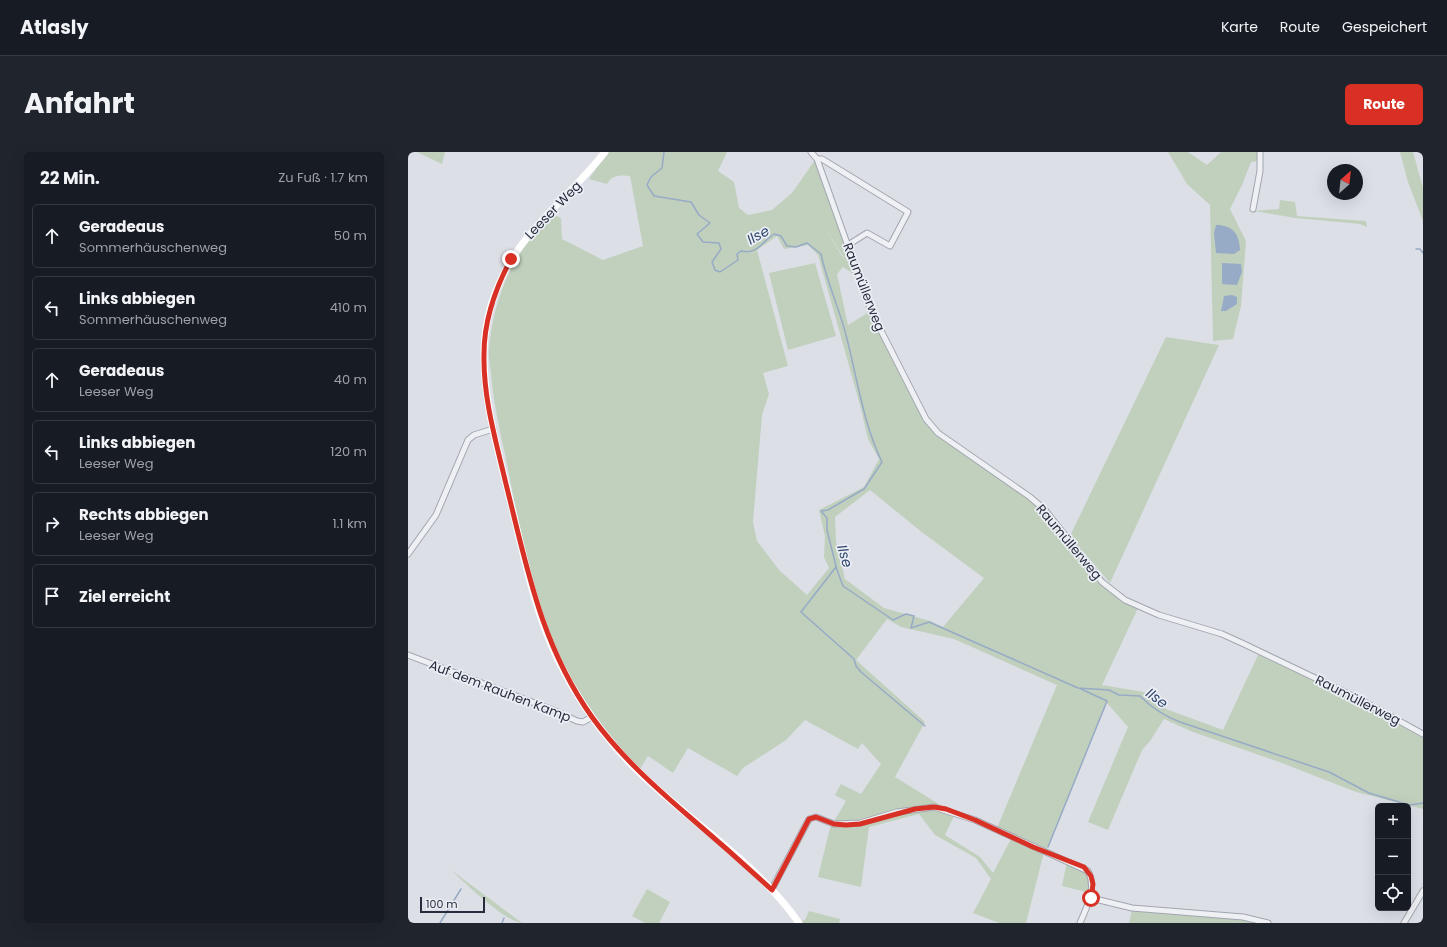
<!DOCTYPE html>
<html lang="de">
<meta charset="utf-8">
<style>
:root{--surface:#171b24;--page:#20242c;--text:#f1f3f6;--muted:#9ea1a6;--line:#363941;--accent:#d93025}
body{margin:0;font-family:Poppins,sans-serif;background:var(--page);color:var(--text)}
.controls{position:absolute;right:12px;bottom:12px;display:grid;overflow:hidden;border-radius:6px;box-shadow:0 4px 16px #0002}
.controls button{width:36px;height:36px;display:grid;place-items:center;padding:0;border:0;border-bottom:1px solid var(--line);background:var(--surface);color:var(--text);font:20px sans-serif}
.compass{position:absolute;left:919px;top:12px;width:36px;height:36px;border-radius:50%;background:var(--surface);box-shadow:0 4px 16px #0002;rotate:27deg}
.scale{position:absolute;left:12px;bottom:10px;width:65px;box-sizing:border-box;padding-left:4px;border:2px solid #262c3c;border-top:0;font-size:11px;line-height:14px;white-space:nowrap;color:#262c3c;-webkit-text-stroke:3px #ebeef4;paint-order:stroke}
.stop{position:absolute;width:12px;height:12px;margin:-9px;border:3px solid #d93025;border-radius:50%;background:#fff}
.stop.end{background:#d93025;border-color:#fff;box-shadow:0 1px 4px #0008}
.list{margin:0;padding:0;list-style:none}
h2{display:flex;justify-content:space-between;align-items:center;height:52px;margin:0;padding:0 16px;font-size:17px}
h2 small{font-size:13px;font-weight:400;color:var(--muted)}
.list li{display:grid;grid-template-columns:26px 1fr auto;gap:12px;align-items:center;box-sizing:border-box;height:64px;margin:0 8px 8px;padding:0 8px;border:1px solid var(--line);border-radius:6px}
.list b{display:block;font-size:15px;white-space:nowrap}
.list p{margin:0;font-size:13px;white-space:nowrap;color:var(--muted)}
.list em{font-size:13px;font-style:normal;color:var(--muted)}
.icon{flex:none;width:22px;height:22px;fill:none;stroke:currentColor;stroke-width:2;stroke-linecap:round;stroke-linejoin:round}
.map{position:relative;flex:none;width:1015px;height:771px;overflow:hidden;border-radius:6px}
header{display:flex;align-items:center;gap:24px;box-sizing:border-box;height:56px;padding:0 20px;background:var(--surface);border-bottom:1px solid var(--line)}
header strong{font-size:19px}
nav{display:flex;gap:22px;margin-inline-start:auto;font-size:14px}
.intro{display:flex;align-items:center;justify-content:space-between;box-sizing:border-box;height:96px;padding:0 24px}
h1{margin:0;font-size:28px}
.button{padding:10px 18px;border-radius:6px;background:var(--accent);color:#fff;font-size:14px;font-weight:700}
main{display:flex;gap:24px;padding:0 24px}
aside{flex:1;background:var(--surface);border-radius:6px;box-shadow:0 4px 16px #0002}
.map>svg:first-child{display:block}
</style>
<header>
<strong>Atlasly</strong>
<nav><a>Karte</a><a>Route</a><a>Gespeichert</a></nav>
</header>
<div class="intro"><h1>Anfahrt</h1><a class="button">Route</a></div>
<main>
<aside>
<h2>22 Min.<small>Zu Fuß · 1.7 km</small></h2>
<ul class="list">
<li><svg class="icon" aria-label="ahead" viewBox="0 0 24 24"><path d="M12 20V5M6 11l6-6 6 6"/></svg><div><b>Geradeaus</b><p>Sommerhäuschenweg</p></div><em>50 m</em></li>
<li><svg class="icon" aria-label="left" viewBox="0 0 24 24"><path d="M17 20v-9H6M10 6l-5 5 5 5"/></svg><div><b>Links abbiegen</b><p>Sommerhäuschenweg</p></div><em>410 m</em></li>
<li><svg class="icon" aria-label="ahead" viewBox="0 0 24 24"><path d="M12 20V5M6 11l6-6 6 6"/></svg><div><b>Geradeaus</b><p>Leeser Weg</p></div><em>40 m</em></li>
<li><svg class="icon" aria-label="left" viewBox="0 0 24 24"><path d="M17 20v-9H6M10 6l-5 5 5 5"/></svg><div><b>Links abbiegen</b><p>Leeser Weg</p></div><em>120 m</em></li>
<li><svg class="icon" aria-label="right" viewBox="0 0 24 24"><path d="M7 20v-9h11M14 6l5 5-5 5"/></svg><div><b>Rechts abbiegen</b><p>Leeser Weg</p></div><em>1.1 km</em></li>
<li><svg class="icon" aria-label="arrive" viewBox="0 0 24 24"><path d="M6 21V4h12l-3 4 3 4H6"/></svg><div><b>Ziel erreicht</b></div></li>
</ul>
</aside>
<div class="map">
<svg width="1015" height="771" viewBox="0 0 1015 771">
<rect width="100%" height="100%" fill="#dcdfe6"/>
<!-- green -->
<g fill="#c0d0bd" fill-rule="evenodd">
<path d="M 9,0 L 37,0 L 34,12 Z"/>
<path d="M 200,0 L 319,0 L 310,19 L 326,30 L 331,56 L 340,63 L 364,58 L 384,41 L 407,8 L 441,105 L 435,104 L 417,76 L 434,104 L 442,107 L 447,123 L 435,115 L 429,122 L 451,225 L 440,173 L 461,160 L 517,268 L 631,355 L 693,431 L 730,456 L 694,533 L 736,540 L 758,557 L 815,578 L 851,501 L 953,550 L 1015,586 L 1015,657 L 948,640 L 874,611 L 785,580 L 756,567 L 742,589 L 734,598 L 700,678 L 680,670 L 720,575 L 699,551 L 638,699 L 589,676 L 649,533 L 546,487 L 493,475 L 479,467 L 448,508 L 517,570 L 487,625 L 547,662 L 537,683 L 572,705 L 585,721 L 603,687 L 636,700 L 618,771 L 591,771 L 565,761 L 583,727 L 568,706 L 527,683 L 511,662 L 461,675 L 453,735 L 410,725 L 422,676 L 438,649 L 427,643 L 433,632 L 453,642 L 473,612 L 454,591 L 450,597 L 397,568 L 378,588 L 335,616 L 329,624 L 280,596 L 265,621 L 240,604 L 232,617 C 201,584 172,546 152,505 C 124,444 110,368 97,302 C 91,275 85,248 83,221 C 82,213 80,204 81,196 C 86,145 106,96 144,62 L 153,66 L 154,87 L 195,108 L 235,94 L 222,24 C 212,23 204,23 199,32 L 181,27 ZM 369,84 L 376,97 L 400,93 L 410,103 L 452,253 L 460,287 L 471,307 L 456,335 L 411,358 L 417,384 L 416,405 L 421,416 L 399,443 L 371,418 L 349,389 L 345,370 L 354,263 L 361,242 L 355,221 L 380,214 L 349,98 ZM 462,338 L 515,381 L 576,426 L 535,475 L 522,469 L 476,456 L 437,427 L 428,389 L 427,365 Z"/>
<path d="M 760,0 L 780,0 L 799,13 L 813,0 L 851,0 L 851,9 L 843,10 L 834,33 L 822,57 L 838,89 L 833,154 L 825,187 L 805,189 L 802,53 L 779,32 Z"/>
<path d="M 992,0 L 1005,0 L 1015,36 L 1015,69 L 1000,30 Z"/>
<path d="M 872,48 L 887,50 L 889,64 L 958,69 L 959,75 L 952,72 L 888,66 L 846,59 L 871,57 Z"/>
<path d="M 407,111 L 428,184 L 380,198 L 361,121 Z"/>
<path d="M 758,185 L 811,193 L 702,431 L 662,384 Z"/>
<path d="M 659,710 C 679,718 681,719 682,741 L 654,734 Z"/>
<path d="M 43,718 L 114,771 C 96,769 57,731 43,718 Z"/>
<path d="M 239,737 L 262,750 L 251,771 L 237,771 L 224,764 Z"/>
<path d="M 724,758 L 835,767 L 855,771 L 721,771 Z"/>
<path d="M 401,759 L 432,767 L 431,771 L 394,771 L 393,769 L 397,768 Z"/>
</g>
<!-- water -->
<g fill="#97aac6">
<path d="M 808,73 C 825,73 831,82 832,98 L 826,102 L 808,101 L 806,81 Z"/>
<path d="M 814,111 L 833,112 L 834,120 L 829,133 L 814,132 Z"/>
<path d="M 824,143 L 829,145 L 829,152 L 818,159 L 813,159 L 816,144 Z"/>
</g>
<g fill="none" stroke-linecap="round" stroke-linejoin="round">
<!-- stream -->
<g stroke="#97aac6" stroke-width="1.5">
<path d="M 256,0 L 254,16 L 243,25 L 239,33 L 246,44 L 283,50 L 291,63 L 302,71 L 289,82 L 295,90 L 311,91 L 313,97 L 304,110 L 307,118 L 312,120 L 330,108 L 329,102 L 333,99 C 349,103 354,90 366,82 L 373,84 L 379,94 L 388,95 L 399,91 L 413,102 C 419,130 431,156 438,183 C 449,225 455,271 474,310 L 456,337 L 420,358 L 413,359 L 419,366 L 419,378 L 429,418 L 435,434 L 485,468 L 498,462 L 506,464 L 503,476 L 521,470 L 670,536 L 701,538 L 711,543 L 732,544 C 744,556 756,564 772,570 L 921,620 L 961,641 L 1001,653 L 1015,651"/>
<path d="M 1008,97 L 1012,97 L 1015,101"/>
<path d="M 428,415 L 393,460 L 446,507 L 448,514 L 453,520 L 517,574"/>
<path d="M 640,695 L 699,549 L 673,537"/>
<path d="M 32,771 L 53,737"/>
<path d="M 94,771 L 96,766"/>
</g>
<!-- street casing -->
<g stroke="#a2a6b0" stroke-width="7">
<g id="street">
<path d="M 403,0 L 409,7 L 463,159 L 518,267 L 530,281 L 622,345 L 637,358 L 694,430 L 717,448 L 751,463 L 814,482 L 836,492 L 953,548 L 1015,582"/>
<path d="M 409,7 L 414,7 L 500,60 L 482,94 L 459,81 L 440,93"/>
<path d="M 845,57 L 852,19 L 852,0"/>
<path d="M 0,402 L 28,363 L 60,288 L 66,283 L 85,277"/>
<path d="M 0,503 L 145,558 L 169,569 L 175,570 L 184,565"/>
<path d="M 364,737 L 401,667 L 408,665 L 426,672 L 452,671 L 489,660 L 526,655 L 567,668 L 680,719 C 689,737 679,754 672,771"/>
<path d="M 683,746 L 724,756 L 835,765 L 860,771"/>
<path d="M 996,771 L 1015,739"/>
</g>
</g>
<!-- street -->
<use href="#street" stroke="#eef0f4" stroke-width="5"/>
<!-- secondary -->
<path stroke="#fff" stroke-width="7" d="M 197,0 C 161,46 114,77 91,132 C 81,154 76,180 76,204 C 76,252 90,298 101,344 C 115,399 125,456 150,508 C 165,539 185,569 208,596 C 264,660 343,702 391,771"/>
</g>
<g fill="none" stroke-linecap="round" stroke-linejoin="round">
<!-- route -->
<path stroke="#d93025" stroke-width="5" d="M 103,107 C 87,137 76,168 76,202 C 75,246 88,289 98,332 C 119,416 133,493 184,565 C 212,604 248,636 284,667 C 311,690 338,714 364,738 L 401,667 L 408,665 L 426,672 L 438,673 L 452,672 L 507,657 L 526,655 L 538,657 L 567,668 L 625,695 L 676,715 L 683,724 L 685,732 L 683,746"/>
</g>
<g text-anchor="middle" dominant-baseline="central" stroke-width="3.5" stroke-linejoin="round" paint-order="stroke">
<!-- street labels -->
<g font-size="13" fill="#262c3c" stroke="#ebeef4">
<text transform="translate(145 58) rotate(-46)">Leeser Weg</text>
<text transform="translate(456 135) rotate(69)">Raumüllerweg</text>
<text transform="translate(661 390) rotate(50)">Raumüllerweg</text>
<text transform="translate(92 539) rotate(21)">Auf dem Rauhen Kamp</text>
<text transform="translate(950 548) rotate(27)">Raumüllerweg</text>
</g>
<!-- water labels -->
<g font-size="14" font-style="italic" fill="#31486f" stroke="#ebeef4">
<text transform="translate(350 83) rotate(-30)">Ilse</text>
<text transform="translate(437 404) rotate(74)">Ilse</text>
<text transform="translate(749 546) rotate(36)">Ilse</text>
</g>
</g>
</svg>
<div class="controls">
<button>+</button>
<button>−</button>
<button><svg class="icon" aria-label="locate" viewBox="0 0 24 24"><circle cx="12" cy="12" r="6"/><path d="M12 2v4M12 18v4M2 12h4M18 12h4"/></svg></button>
</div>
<svg class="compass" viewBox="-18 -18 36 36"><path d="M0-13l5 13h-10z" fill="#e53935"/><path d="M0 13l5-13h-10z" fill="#9ea1a6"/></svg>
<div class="scale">100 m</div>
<div class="stop" style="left:683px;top:746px"></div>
<div class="stop end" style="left:103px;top:107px"></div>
</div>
</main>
